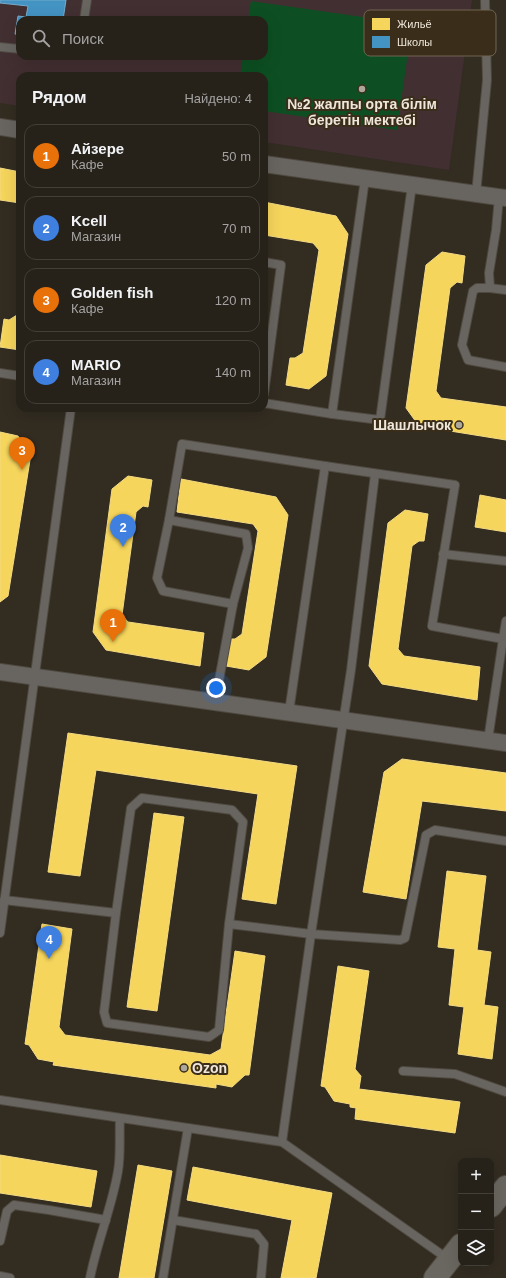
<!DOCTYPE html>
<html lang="ru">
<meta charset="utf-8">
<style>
:root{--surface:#262119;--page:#2e2922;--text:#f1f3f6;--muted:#a4a3a2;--line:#423e38;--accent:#ada69a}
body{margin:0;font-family:Arial,sans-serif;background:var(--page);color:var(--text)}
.controls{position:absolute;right:12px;bottom:12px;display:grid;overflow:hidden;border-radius:8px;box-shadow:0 4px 16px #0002}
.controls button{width:36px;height:36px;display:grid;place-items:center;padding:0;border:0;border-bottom:1px solid var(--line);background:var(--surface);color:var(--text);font:20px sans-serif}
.you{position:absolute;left:216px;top:688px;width:14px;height:14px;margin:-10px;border:3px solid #fff;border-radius:50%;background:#1a73e8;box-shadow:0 0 0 6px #1a73e833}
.badge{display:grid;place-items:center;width:26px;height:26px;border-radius:50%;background:var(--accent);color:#fff;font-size:13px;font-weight:700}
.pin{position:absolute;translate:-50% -33px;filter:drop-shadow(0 1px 2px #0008)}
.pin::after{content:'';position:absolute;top:21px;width:14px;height:12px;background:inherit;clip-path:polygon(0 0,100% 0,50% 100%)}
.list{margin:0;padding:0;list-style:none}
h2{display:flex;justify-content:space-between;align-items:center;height:52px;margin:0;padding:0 16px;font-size:17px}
h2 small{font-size:13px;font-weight:400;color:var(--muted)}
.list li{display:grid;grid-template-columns:26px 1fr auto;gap:12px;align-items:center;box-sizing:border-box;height:64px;margin:0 8px 8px;padding:0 8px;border:1px solid var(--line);border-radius:12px}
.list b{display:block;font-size:15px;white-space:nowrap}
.list p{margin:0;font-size:13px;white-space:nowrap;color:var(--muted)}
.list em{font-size:13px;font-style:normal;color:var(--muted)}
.icon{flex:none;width:22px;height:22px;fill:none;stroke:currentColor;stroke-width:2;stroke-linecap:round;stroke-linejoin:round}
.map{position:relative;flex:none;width:506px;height:1278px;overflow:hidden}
.search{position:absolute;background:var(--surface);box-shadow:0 4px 16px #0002;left:16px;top:16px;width:252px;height:44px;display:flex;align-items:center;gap:10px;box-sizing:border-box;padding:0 14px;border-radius:12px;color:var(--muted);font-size:15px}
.panel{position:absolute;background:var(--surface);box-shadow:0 4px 16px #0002;left:16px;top:72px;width:252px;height:340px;border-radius:12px}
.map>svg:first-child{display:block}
</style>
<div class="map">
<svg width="506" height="1278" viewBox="0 0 506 1278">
<rect width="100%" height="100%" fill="#322c21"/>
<!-- education -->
<path fill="#422f32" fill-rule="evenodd" d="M 0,0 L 472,0 L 449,170 L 264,142 L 264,76 L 20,76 L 20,106 L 0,103 ZM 20,20 L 264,20 L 264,56 L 20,56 Z"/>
<!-- green -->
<path fill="#0d4f22" d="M 251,1 L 412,24 L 397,130 L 264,111 L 264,76 L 240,76 L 243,56 L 264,56 L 264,20 L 248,20 Z"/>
<!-- homes -->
<g fill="#f6d55c" stroke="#f4da82">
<path d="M 0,168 L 20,172 L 20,203 L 0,200 Z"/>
<path d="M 264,202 L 336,216 L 348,234 L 326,376 L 309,389 L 286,385 L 290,358 L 295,358 L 303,353 L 319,250 L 313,243 L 264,235 Z"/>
<path d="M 442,252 L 465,256 L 462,283 L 457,282 L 450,288 L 436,391 L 441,398 L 506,407 L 506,440 L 419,426 L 406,408 L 426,265 Z"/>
<path d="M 20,294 L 20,350 L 0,347 L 4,319 L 9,320 L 17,315 Z"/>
<path d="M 0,432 L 18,436 L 31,454 L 8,596 L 0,602 Z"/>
<path d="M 128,476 L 152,480 L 148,507 L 143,506 L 136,512 L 122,615 L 128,622 L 204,633 L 200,666 L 106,650 L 93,632 L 112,489 Z"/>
<path d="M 181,479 L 276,497 L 288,515 L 266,657 L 249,670 L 226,666 L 230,639 L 235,639 L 242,634 L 258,531 L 253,524 L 177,512 Z"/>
<path d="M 480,495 L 506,500 L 506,532 L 475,527 Z"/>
<path d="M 405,510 L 428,514 L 424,541 L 419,541 L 412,546 L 398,649 L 404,656 L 480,667 L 477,700 L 382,684 L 369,666 L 388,523 Z"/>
<path d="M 68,733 L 297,766 L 276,904 L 242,899 L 258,794 L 96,770 L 80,876 L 48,872 Z"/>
<path d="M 402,759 L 506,773 L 506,811 L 422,801 L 406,899 L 363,892 L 384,772 Z"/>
<path d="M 154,813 L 184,817 L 157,1011 L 127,1007 Z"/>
<path d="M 447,871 L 486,876 L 477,950 L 491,952 L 484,1005 L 498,1007 L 492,1059 L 458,1054 L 464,1007 L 449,1005 L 455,949 L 438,947 Z"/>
<path d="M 42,924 L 72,929 L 59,1027 L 65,1035 L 210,1055 L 221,1049 L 235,951 L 265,956 L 249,1075 L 245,1075 L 232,1087 L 216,1084 L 216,1088 L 53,1065 L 54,1062 L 38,1059 L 29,1045 L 25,1044 Z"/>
<path d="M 338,966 L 369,971 L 355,1069 L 361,1076 L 359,1089 L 460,1102 L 455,1133 L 355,1119 L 356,1108 L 350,1107 L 350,1104 L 334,1101 L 325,1087 L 321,1086 Z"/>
<path d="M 0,1155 L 97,1171 L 91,1207 L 0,1193 Z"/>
<path d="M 138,1165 L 172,1171 L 154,1278 L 119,1278 Z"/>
<path d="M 193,1167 L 332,1193 L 316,1278 L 281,1278 L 292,1220 L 187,1200 Z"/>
</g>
<!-- schools -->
<path fill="#4393c3" stroke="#77acca" d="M 0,0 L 66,0 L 63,20 L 20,20 L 20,35 L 15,34 L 18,16 L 26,17 L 28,6 L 0,3 Z"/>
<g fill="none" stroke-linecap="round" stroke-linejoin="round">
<!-- lane casing -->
<g stroke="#4f4940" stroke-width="10">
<g id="lane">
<path d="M 84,20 L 87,0"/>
<path d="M 0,47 L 20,49"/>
<path d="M 476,194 L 487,80 L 485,0"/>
<path d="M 499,197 L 496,230 L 489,273 L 490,288 L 506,290"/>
<path d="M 264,262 L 281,265 L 264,394"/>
<path d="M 490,288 L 477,288 L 473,291 L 462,345 L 468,360 L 506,367"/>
<path d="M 0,373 L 20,376"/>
<path d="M 264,403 L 332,414 L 380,420 L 412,185"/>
<path d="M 332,414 L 365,179"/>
<path d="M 375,474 L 351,670 L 311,934 L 282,1142 L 448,1259"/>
<path d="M 169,520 L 157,578 L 163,591 L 233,604"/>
<path d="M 443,554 L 506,561"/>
<path d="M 215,702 L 233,604 L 248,548 L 246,534 L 169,520 L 182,444 L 325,466 L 455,485 L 432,626 L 503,639 L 506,621"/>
<path d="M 289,712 L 325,466"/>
<path d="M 488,740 L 503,639"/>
<path d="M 142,798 L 232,810 L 243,822 L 229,924 L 219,1030 L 209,1037 L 107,1023 L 104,1012 L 116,913 L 131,808 Z"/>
<path d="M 4,900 L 116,913"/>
<path d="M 229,924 L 311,934 L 400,940 L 405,938 L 426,835 L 435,830 L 506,841"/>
<path d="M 0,933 L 71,408"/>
<path d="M 403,1071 L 455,1074 L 506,1092"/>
<path d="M 0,1100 L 282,1142"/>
<path d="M 173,1220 L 256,1234 L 264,1244 L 261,1278"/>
<path d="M 0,1241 L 7,1211 L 14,1205 L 49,1210 L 106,1220"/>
<path d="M 0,1276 L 10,1278"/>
<path d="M 90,1278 C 97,1242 112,1207 118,1171 C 121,1155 119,1134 120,1118"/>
<path d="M 163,1278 L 188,1128"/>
</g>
</g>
<!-- street casing -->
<g stroke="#4f4940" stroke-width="18">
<g id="street">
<path d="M 0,127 L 20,130"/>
<path d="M 264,164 L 506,198"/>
<path d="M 0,672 L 506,743"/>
</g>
</g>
<!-- secondary casing -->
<g stroke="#4f4940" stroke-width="24">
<g id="secondary">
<path d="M 491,1206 L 506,1187"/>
<path d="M 435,1278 L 461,1245"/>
</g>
</g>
<!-- lane -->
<use href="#lane" stroke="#686561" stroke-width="8"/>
<!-- street -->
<use href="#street" stroke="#686561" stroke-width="16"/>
<!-- secondary -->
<use href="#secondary" stroke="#6a6761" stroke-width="22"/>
</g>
<!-- markers -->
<g fill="#ada69a" stroke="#3a2d19" stroke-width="1.5">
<circle cx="362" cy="89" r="4"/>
<circle cx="459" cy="425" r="4"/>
<circle cx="184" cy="1068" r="4"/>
</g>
<g text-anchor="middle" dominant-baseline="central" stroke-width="4" stroke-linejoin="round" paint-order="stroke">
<!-- poi labels -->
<g font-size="14" font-weight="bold" fill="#efe7db" stroke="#3a2d19">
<text x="362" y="104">№2 жалпы орта білім<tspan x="362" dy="16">беретін мектебі</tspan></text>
<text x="451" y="425" text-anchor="end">Шашлычок</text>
<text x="192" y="1068" text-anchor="start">Ozon</text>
</g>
</g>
<!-- legend -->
<rect x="364" y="10" width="132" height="46" rx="6" fill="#3a2d19" stroke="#706553" stroke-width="1"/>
<rect x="372" y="18" width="18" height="12" fill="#f6d55c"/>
<rect x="372" y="36" width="18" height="12" fill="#4393c3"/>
<g font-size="11" fill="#efe7db">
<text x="397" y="28">Жильё</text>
<text x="397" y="46">Школы</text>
</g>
</svg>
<div class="controls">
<button>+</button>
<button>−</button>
<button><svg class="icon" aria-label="layers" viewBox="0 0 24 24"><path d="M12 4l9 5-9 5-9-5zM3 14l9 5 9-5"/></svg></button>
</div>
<div class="you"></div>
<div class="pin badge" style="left:113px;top:642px;background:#e8710a">1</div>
<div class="pin badge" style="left:123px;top:547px;background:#3f7fe0">2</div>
<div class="pin badge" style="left:22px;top:470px;background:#e8710a">3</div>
<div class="pin badge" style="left:49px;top:959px;background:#3f7fe0">4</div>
<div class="search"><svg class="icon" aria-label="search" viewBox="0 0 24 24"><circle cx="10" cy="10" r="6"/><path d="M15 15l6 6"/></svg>Поиск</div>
<section class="panel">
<h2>Рядом<small>Найдено: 4</small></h2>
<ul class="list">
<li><span class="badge" style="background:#e8710a">1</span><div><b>Айзере</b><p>Кафе</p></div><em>50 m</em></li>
<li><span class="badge" style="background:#3f7fe0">2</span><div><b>Kcell</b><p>Магазин</p></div><em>70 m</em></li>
<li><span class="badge" style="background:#e8710a">3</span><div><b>Golden fish</b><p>Кафе</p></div><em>120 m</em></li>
<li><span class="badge" style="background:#3f7fe0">4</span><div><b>MARIO</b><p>Магазин</p></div><em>140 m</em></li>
</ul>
</section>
</div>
